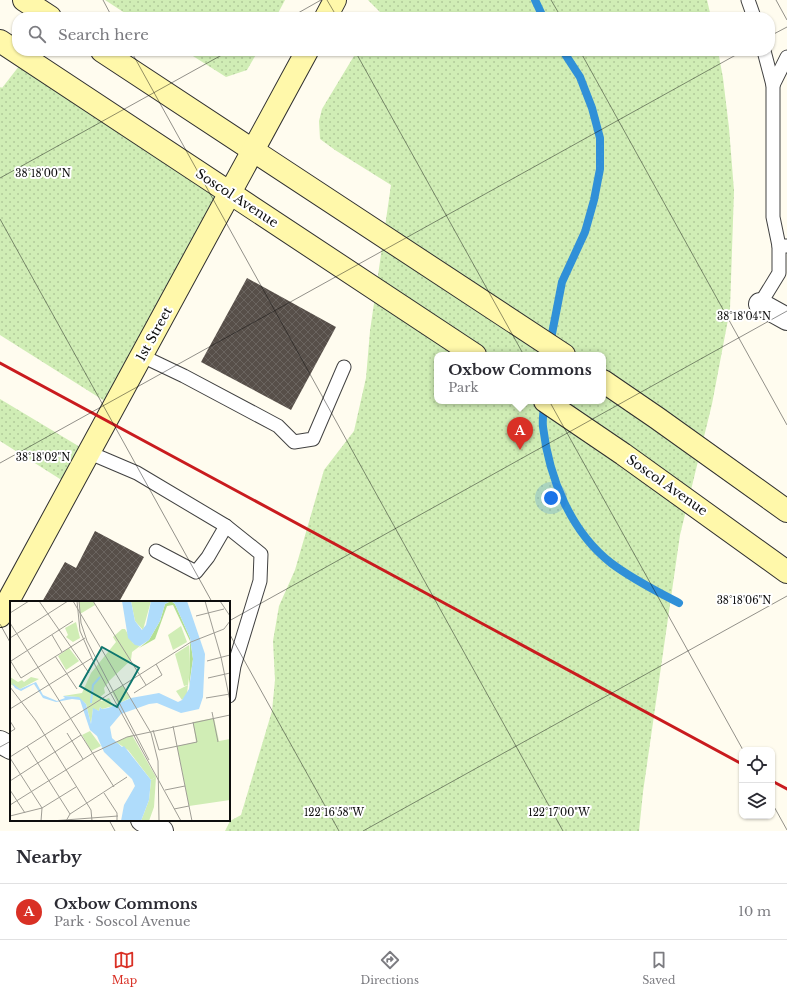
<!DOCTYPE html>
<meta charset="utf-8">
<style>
:root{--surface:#fff;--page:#f7f7f7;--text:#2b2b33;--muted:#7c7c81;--line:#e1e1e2;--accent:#d93025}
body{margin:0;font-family:"Libre Baskerville",serif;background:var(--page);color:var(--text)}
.controls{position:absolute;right:12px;bottom:12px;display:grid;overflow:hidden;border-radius:8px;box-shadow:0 1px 3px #0004}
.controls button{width:36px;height:36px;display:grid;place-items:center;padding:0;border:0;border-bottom:1px solid var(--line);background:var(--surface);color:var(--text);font:20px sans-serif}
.you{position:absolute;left:551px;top:498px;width:14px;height:14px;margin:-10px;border:3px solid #fff;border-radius:50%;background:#1a73e8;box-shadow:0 0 0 6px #1a73e833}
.badge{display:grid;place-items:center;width:26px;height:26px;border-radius:50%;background:var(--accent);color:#fff;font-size:13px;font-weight:700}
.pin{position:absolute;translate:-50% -33px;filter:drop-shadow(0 1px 2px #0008)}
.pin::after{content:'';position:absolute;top:21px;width:14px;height:12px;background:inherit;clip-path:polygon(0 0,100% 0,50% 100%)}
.popup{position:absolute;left:434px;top:352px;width:172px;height:52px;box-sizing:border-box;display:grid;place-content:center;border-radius:8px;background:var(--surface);filter:drop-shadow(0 1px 3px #0005);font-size:13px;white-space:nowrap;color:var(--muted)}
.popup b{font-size:15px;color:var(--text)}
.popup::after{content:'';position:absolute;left:50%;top:100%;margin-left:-8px;border:8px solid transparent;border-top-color:var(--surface)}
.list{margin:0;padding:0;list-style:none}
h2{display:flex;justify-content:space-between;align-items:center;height:52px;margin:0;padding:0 16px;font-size:17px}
h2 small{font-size:13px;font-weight:400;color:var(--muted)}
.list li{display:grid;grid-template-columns:26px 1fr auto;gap:12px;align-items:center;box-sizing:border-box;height:56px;padding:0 16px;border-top:1px solid var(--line)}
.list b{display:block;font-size:15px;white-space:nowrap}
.list p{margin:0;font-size:13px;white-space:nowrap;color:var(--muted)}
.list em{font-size:13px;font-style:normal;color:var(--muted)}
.icon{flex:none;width:22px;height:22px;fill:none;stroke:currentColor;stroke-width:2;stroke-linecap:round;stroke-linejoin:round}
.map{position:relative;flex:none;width:787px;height:831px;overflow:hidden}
.search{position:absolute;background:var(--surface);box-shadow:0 1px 3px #0004;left:12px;right:12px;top:12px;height:44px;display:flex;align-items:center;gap:10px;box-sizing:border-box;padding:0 14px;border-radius:16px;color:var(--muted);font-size:15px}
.sheet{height:108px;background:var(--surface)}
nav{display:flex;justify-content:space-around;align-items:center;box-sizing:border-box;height:56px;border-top:1px solid var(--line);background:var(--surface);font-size:11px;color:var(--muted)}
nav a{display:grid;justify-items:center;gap:2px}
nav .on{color:var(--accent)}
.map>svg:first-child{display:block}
</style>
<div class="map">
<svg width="787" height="831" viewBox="0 0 787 831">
<defs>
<pattern id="grass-dots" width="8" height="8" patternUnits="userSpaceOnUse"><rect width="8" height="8" fill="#d0edb5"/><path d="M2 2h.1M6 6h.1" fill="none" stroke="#b1ca9a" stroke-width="1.8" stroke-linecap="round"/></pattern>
<pattern id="building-cross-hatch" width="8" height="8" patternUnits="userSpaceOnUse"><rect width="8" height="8" fill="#574f49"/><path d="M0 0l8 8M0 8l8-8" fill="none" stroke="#6a645f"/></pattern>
</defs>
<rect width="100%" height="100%" fill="#fffcef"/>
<!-- grass -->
<g fill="url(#grass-dots)" fill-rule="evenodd">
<path d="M 105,0 L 285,0 L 276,17 L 131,17 Z"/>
<path d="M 368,0 L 707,0 L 711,17 L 377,17 L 380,12 Z"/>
<path d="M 185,51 L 258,51 L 247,70 L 226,77 Z"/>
<path d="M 357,51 L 718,51 L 723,78 L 729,128 L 734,191 L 730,309 L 712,404 L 680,535 L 643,792 L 639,831 L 225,831 L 230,821 L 241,815 L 272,711 L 275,680 L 273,641 L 279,606 L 295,570 L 324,470 L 354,431 L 366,378 L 370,331 L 391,185 L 335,150 L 320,139 L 319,121 L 322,109 ZM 437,355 L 603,355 L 603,401 L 437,401 Z"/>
<path d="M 23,56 L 230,194 L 114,407 L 0,335 L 0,88 Z"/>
<path d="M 0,399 L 90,453 L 71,486 L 0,441 Z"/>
</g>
<!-- pier -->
<path fill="#fffcef" d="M 0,0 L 68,0 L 56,17 L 17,17 L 17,51 L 30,52 L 2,88 L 0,86 Z"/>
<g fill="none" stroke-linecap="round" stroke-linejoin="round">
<!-- stream -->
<g stroke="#3090d8" stroke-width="8">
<path d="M 535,0 L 543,17"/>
<path d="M 550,344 L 562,282 L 585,232 L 594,200 L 600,169 L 600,138 L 592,108 L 580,77 L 563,51"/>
<path d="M 544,403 C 544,411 542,419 543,427 C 549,477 570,531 611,563 C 632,579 656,591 679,603"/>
</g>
</g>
<!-- building -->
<g fill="url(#building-cross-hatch)">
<path d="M 247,278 L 336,327 L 291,410 L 201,362 Z"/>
<path d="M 95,531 L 144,557 L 119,602 L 42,602 L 65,562 L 76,568 Z"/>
</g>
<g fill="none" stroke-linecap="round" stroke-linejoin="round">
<!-- service casing -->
<g stroke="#414141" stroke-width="15">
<g id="service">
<path d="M 748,0 L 754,17"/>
<path d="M 764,51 L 773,85 L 773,217 L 779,246"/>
<path d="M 773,85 L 787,57"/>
<path d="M 760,304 L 779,273 L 779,246 L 787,246"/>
<path d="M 142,356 L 184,376 L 278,426 L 294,442 L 313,439 L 344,367"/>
<path d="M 90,453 L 137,473 L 226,526 L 261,554 L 260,581 L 234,666 L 229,696"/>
<path d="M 156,551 L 196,572 L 208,557 L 226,526"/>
</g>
</g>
<!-- minor casing -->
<g stroke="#414141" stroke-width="24">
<g id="minor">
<path d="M 760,304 L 787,319"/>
<path d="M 0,742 L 11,748"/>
<path d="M 142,820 L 162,831"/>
</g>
</g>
<!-- secondary casing -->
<g stroke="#303030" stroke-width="24">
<g id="secondary">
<path d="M 24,0 L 50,17"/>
<path d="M 326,17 L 335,0"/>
<path d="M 0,41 L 475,355"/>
<path d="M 102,51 L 564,355"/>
<path d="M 603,381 L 657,418 L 787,511"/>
<path d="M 545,401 L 623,454 L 787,572"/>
<path d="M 0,616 L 307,51"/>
</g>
</g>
<!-- service -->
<use href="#service" stroke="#fff" stroke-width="13"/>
<!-- minor -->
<use href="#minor" stroke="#fff" stroke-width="22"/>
<!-- secondary -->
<use href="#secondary" stroke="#fff8aa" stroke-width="22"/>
<!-- rail -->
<g stroke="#c91b1e" stroke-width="3">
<path d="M 0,363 L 742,764"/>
<path d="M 772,781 L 787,789"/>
</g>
</g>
<!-- ticks -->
<path fill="none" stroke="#0e0e0e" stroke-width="1" stroke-opacity="0.45" d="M 103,0 L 112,17M 327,0 L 337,17M 551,0 L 561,17M 776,0 L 787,20M 291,17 L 321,0M 770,36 L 787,27M 131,51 L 563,831M 355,51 L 743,750M 580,51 L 787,425M 0,178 L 229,51M 0,219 L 212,602M 0,463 L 743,51M 229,621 L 787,311M 0,624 L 11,644M 229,633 L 339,831M 0,747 L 11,741M 772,803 L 787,830M 109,820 L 115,831M 363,831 L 787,596"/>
<g text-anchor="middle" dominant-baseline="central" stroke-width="4" stroke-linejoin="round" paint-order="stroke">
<!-- street labels -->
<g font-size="13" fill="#0e0e0e" stroke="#fff">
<text transform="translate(237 198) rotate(33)">Soscol Avenue</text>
<text transform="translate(154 334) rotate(-61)">1st Street</text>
<text transform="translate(667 485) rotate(35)">Soscol Avenue</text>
</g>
</g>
<!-- overview -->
<g transform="translate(10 601)">
<rect width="220" height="220" fill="#fffcef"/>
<path d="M 69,0 L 83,0 L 85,4 L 70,13 ZM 121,0 L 141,0 L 133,29 L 125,20 ZM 66,21 L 70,37 L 63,41 L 56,36 L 58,34 L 55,27 ZM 112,28 L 115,28 L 123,42 L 130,45 L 122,51 L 121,59 L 100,79 L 94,87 L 95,92 L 90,96 L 91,100 L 99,97 L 103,105 L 92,108 L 90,106 L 89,110 L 83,108 L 81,123 L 76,103 L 68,96 L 53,95 L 72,92 L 81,72 L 106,41 L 103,36 ZM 59,47 L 69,60 L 56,69 L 48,55 ZM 0,76 L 8,81 L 12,79 L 14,81 L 21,76 L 29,78 L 10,88 L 0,83 ZM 113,84 L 120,97 L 108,103 L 102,91 ZM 178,84 L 177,93 L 172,99 L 166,90 ZM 204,117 L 209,140 L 220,138 L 220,199 L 179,205 L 167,145 L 186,141 L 183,121 ZM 80,130 L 91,145 L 81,150 L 72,134 ZM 122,134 L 146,176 L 141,179 L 118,149 L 106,141 Z" fill="#d0edb5"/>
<path d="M 161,0 L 165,3 L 180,37 L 183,58 L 179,85 L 180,40 L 163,4 L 157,5 L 145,38 L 129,47 L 139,39 L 150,20 L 155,3 Z" fill="#b3df93"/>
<path d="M 146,176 L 144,206 L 139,220 L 131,220 L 139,199 L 141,179 Z" fill="#d0edb5"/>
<path d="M 171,25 L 177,41 L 163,49 L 158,34 ZM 179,44 L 180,69 L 178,84 L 174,85 L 165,53 Z" fill="#d0edb5"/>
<path d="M 112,0 L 121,0 L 125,20 L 132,29 L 136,24 L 141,0 L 177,0 L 195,53 L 193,96 L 189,108 L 171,112 L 147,102 L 139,103 L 111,113 L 100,126 L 102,137 L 112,146 L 114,145 L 141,179 L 139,199 L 131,220 L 111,220 L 114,204 L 125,185 L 122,178 L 94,151 L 87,135 L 80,129 L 70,99 L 62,98 L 46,101 L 33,97 L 24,83 L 11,90 L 5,87 L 2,82 L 10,88 L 26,81 L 33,94 L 47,100 L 55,97 L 53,95 L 69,96 L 76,103 L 81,123 L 83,107 L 89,110 L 90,106 L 92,108 L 98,107 L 121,97 L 149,92 L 168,101 L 172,99 L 179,88 L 183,58 L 180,37 L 165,3 L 161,0 L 155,3 L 150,20 L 139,39 L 130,45 L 125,44 L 118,37 Z" fill="#afdcfb"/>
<path fill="none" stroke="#afdcfb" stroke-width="2" d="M 81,102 L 83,84 L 90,76"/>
<path fill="none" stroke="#9f9d95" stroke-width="1" d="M 29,0 L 79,72M 63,0 L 141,132 L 148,160 L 149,220M 67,0 L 70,30 L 85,64 L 171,220M 69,0 L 71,22 L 77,40 L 139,159M 83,0 L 136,84M 195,0 L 211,56 L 220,100M 210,0 L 220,15M 0,12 L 19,0M 186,15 L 214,8M 0,22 L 104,186M 42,34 L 52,51M 0,37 L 58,0M 45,55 L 67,88M 0,59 L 11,77 L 75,37M 1,60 L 63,20M 197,60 L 220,54M 198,77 L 220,72M 0,86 L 26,120 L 81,209 L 82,220M 124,92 L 152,74 L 146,63M 196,97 L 220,93M 0,108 L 82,57M 202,111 L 208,141M 0,120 L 5,128 L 0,131M 163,125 L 182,220M 143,129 L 149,149 L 187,141 L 183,121M 57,132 L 73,158M 17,145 L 60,213M 0,156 L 181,41 L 214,28 L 220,20M 0,157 L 32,207 L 31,220M 0,180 L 71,134M 0,189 L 15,212M 155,189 L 175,185M 94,192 L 107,212 L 107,220M 0,204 L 83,152 L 117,136 L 220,114M 164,208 L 179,205M 0,215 L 32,207 L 66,186M 41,220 L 108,215M 56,220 L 60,213 L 117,176"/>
<path fill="#0f766e" fill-opacity="0.15" stroke="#0f766e" stroke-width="2" d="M 92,46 L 129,67 L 107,106 L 70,85 Z"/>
<rect width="220" height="220" fill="none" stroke="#0e0e0e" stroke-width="2"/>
</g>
<g font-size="10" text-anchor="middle" fill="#0e0e0e" stroke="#fff" stroke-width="4" stroke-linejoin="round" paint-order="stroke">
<text x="43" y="177">38°18'00"N</text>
<text x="744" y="320">38°18'04"N</text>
<text x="43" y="461">38°18'02"N</text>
<text x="744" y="604">38°18'06"N</text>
<text x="334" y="816">122°16'58"W</text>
<text x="559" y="816">122°17'00"W</text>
</g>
</svg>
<div class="controls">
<button><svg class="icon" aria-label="locate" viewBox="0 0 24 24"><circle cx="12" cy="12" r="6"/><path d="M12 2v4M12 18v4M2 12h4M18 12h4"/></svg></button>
<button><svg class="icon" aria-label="layers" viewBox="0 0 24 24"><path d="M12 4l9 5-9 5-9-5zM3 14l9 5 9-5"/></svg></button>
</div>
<div class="you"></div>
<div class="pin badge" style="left:520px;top:450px">A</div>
<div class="popup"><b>Oxbow Commons</b>Park</div>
<div class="search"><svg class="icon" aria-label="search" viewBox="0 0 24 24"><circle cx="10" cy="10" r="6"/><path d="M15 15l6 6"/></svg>Search here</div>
</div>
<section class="sheet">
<h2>Nearby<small></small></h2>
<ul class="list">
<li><span class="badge">A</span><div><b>Oxbow Commons</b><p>Park · Soscol Avenue</p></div><em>10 m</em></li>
</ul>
</section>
<nav>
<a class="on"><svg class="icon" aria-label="map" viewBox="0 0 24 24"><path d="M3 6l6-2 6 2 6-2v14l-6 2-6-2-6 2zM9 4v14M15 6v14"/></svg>Map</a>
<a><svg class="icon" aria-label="directions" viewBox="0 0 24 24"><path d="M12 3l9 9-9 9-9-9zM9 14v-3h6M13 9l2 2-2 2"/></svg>Directions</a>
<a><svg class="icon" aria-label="saved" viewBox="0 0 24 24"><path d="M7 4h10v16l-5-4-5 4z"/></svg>Saved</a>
</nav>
